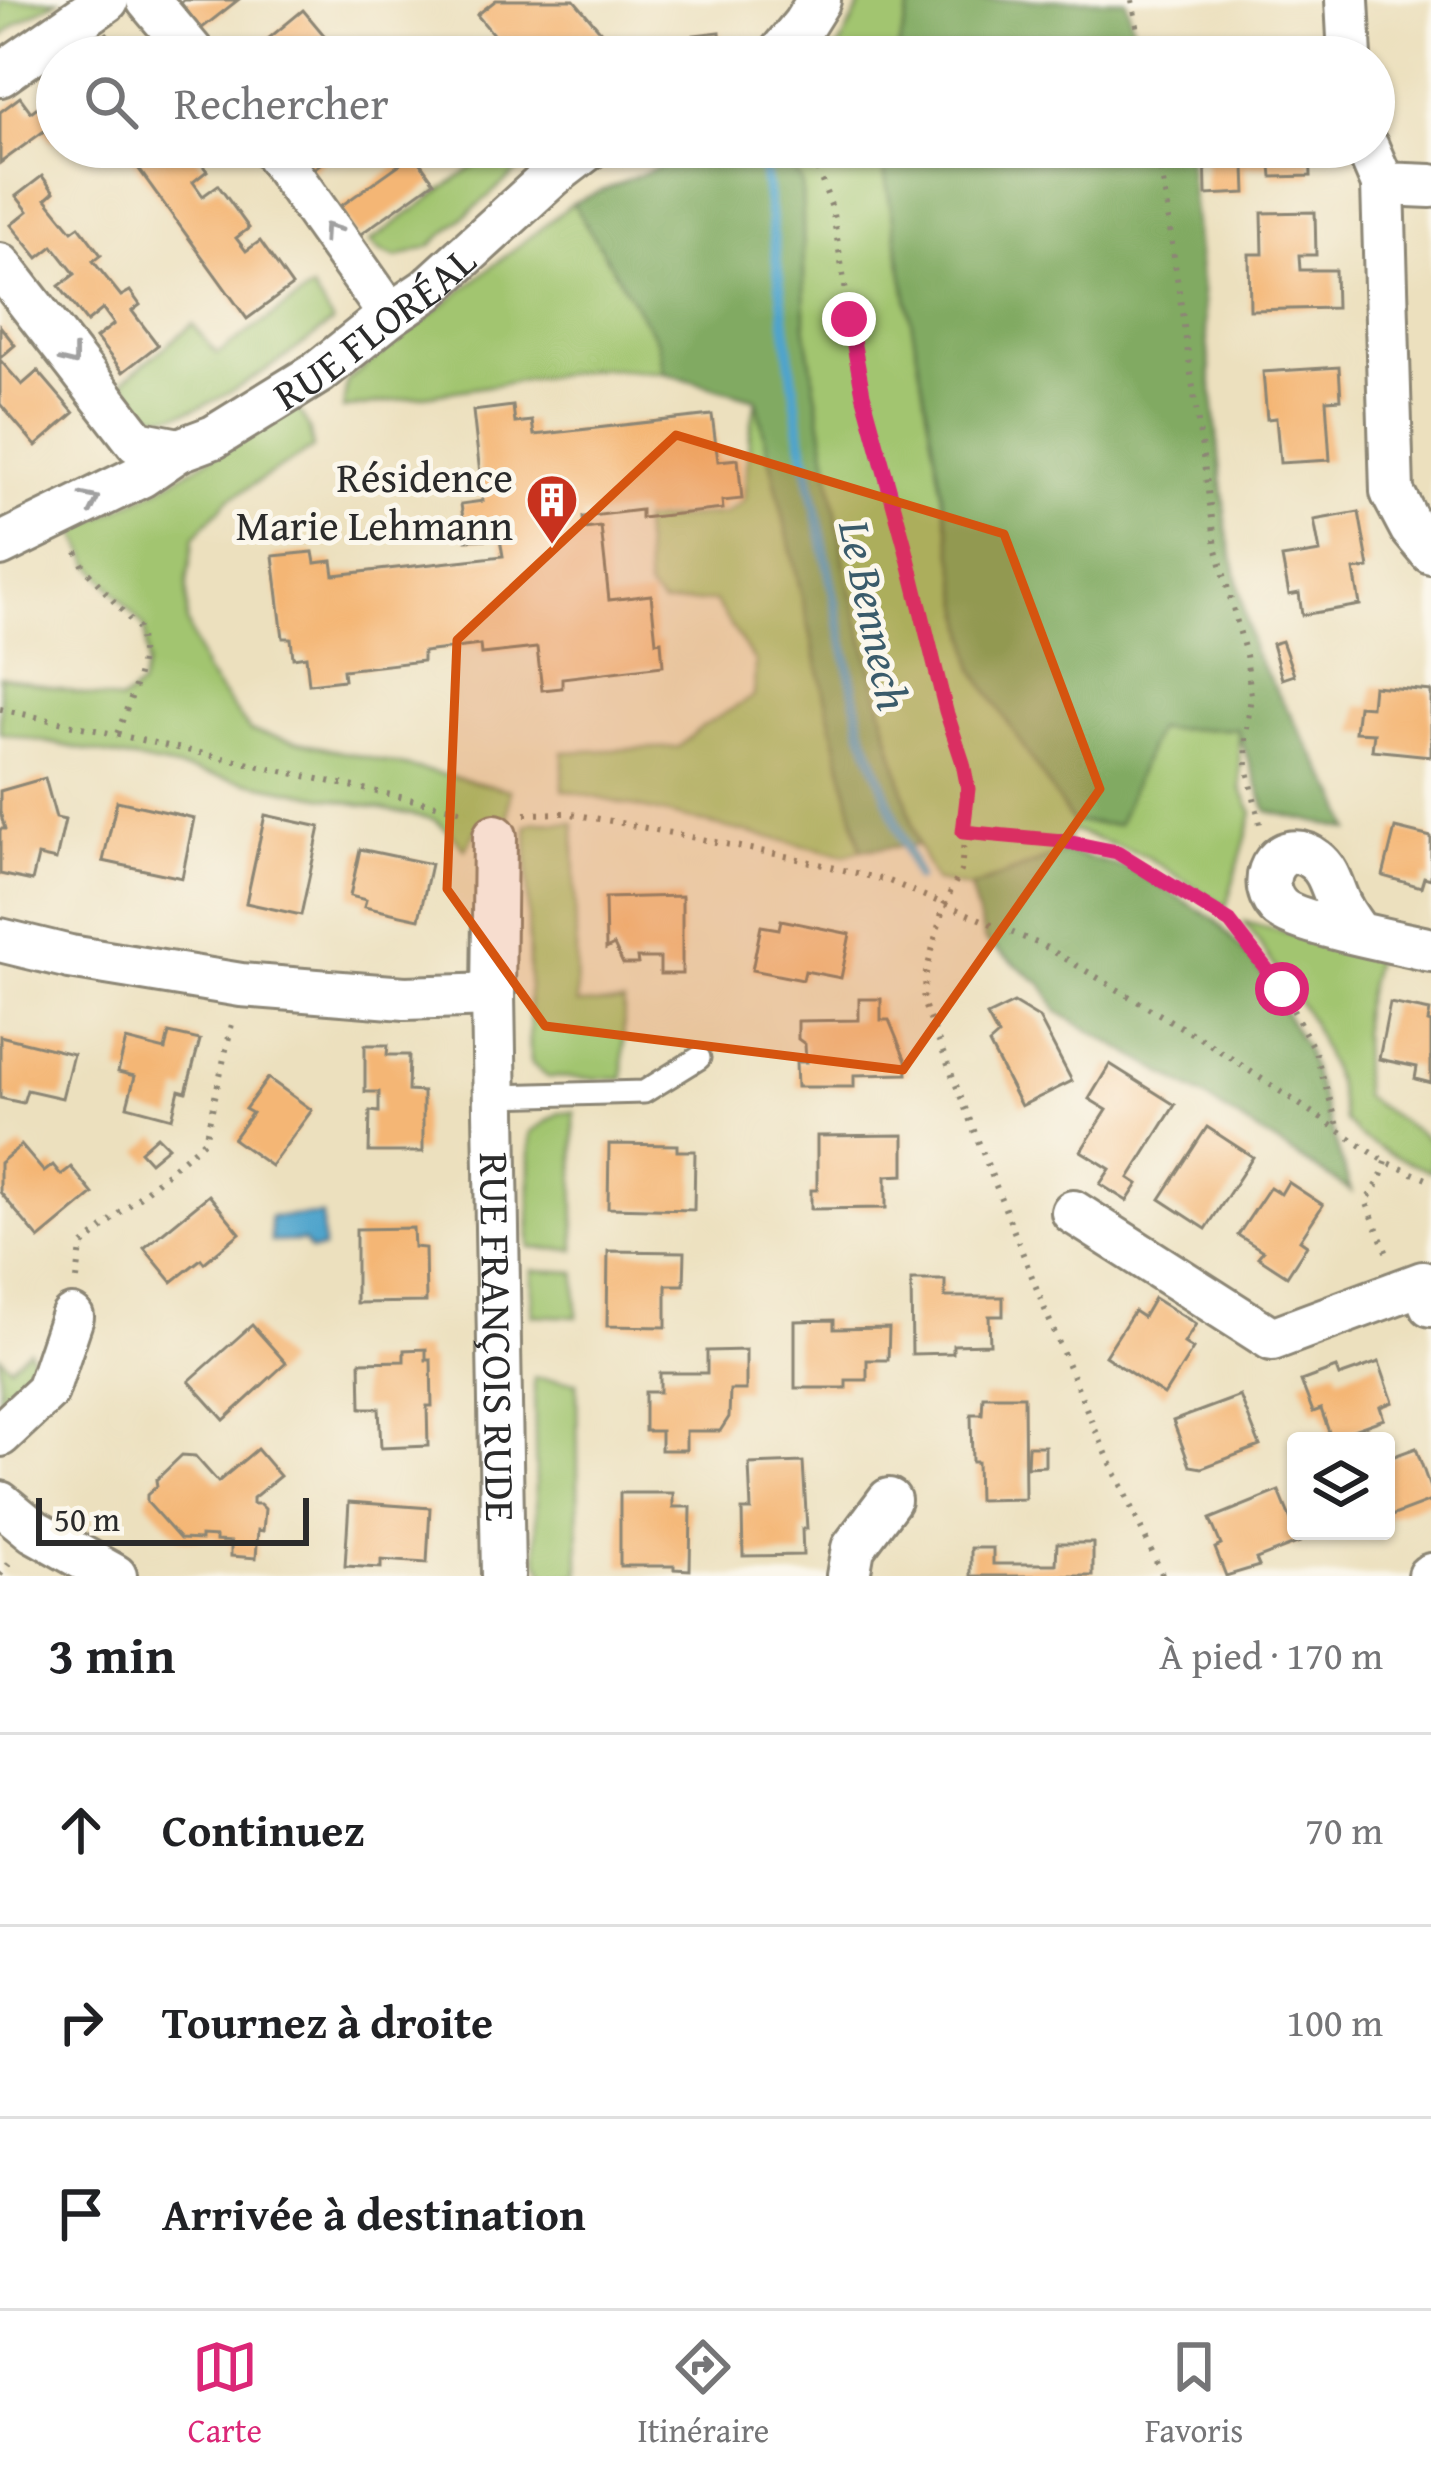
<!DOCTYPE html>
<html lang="fr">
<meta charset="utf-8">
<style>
:root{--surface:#fff;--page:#f2f2f2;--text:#202124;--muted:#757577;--line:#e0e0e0;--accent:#db2777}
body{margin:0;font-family:"Gentium Book Plus",serif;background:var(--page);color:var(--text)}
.controls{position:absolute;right:36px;bottom:36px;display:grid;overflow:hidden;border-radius:12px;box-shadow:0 3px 9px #0004}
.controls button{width:108px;height:108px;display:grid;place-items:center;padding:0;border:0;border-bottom:3px solid var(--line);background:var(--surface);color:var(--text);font:60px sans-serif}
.scale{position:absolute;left:36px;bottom:30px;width:273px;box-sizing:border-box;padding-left:12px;border:6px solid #2b2b2b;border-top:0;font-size:33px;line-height:42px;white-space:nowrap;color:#2b2b2b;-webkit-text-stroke:9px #fbf7ec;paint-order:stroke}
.stop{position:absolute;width:36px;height:36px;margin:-27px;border:9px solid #db2777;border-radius:50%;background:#fff}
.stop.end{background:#db2777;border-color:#fff;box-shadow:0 3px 12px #0008}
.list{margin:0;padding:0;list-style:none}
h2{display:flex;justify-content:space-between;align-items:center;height:156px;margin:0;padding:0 48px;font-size:51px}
h2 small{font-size:39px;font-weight:400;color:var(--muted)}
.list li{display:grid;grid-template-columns:78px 1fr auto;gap:36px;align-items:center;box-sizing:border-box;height:192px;padding:0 48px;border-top:3px solid var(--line)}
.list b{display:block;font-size:45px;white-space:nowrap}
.list em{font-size:39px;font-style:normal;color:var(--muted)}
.icon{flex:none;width:66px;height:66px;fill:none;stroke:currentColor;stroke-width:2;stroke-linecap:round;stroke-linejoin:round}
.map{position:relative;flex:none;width:1431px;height:1576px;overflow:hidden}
.search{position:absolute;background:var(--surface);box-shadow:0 3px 9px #0004;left:36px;right:36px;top:36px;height:132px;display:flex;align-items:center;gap:30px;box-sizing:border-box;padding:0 42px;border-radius:66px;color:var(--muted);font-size:45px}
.sheet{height:732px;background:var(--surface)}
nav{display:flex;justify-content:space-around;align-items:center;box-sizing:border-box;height:168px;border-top:3px solid var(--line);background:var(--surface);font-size:33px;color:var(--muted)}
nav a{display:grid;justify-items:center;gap:6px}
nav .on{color:var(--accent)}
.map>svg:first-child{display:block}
</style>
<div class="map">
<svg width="1431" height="1576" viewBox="0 0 1431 1576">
<rect width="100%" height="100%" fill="#fbf7ec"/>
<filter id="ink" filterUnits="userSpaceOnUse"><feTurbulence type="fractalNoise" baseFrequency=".00833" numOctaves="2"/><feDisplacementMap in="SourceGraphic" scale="24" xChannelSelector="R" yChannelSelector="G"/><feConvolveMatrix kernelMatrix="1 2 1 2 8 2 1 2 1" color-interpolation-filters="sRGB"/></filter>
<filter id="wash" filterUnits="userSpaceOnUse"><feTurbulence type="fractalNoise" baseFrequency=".004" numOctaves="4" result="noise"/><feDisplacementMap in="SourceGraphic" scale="48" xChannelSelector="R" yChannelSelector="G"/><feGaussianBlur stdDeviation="2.7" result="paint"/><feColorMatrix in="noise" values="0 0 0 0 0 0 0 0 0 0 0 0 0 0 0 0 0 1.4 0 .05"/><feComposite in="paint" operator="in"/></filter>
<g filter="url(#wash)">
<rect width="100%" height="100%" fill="#ece0be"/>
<!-- green -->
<g fill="#a2c56f" stroke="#66784d" stroke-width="3">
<path d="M 0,0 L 58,0 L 16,24 L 0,39 Z"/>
<path d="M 863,0 L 912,0 L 896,57 L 829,57 L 841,44 Z"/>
<path d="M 501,147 L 523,147 L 532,159 L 430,246 L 397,258 L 380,251 L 370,242 Z"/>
<path d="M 779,147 L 880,147 L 974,670 L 1118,824 L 1155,729 L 1238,729 L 1241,789 L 1253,813 L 1226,907 L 1144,855 L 1070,830 L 1065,852 L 970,888 L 935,881 L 918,845 L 846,574 L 805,327 L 802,183 Z"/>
<path d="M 573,203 L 658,342 L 664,373 L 602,368 L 343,409 L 347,381 Z"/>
<path d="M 312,289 L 333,322 C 300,346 187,436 147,411 C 138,405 130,390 123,381 L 193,324 L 217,354 Z"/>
<path d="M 756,399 L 861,850 L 845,855 L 563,790 L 563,752 L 679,747 L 700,728 L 754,696 L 755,662 L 714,601 L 663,604 L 648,589 L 642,521 L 725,514 L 744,501 L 749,440 Z"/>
<path d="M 297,407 L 309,428 L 313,448 L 228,500 L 194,537 L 187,582 L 187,622 L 205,671 L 250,731 L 510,790 L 507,832 L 478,828 L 465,849 L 449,831 L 433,819 L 0,733 L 0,676 L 121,702 L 141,686 L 147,664 L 145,628 L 90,563 L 75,531 L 156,490 Z"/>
<path d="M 536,822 L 574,823 L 577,1004 L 624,1003 L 623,1079 L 547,1077 L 530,1062 L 527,825 Z"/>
<path d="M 1245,922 L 1376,954 L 1362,1014 L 1363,1096 L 1431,1141 L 1431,1172 L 1386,1152 L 1359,1136 L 1344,1120 L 1337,1084 L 1312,1022 Z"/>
<path d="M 574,1112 L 575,1250 L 530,1248 L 530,1133 L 559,1113 Z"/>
<path d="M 532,1270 L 576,1272 L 577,1317 L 532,1315 Z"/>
<path d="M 29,1349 L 38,1371 L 0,1407 L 0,1356 L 10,1366 Z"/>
<path d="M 534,1378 L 577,1382 L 579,1576 L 546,1576 L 537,1559 Z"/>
</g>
<!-- forest -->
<g fill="#81aa62" stroke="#566a46" stroke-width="3">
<path d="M 912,0 L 1126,0 L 1138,47 L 1156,57 L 896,57 Z"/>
<path d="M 706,147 L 779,147 L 802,183 L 805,327 L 846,574 L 918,845 L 861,850 L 756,399 L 664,373 L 658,342 L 573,203 Z"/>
<path d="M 880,147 L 1187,147 L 1227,531 L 1253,651 L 1339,798 L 1350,830 L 1267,811 L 1237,729 L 1156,729 L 1118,825 L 1072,822 L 974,670 Z"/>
<path d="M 1065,852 L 1134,870 L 1215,920 L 1257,966 L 1305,1047 L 1351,1191 L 1204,1097 L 1058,1012 L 1043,985 L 985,941 L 970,888 Z"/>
</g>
<!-- water -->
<path fill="#50a4cc" stroke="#3e687c" stroke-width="3" d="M 322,1215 L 323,1249 L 311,1250 L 303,1241 L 271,1242 L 270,1217 Z"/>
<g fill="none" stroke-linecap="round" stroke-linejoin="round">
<!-- stream -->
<path stroke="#50a4cc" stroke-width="10" d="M 761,147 L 800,432 L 861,727 L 917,877"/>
</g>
<g id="blocks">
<!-- building -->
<g fill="#f4b675">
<path d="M 184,0 L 238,0 L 201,29 L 181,3 Z"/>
<path d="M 496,0 L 574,0 L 615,48 L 612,51 L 618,57 L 512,57 L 477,15 Z"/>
<path d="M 303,10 L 329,41 L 310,57 L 246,57 Z"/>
<path d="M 720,32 L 722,56 L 697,57 L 694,35 Z"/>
<path d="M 107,33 L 125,57 L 74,57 Z"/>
<path d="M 57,70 L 57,137 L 51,141 L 44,131 L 0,163 L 0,112 L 20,97 L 31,112 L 56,93 L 45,79 Z"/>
<path d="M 123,147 L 189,147 L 207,171 L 193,182 L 203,196 L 218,185 L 249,228 L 236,238 L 246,251 L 260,241 L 292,286 L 247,319 Z"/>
<path d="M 292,147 L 342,147 L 311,171 Z"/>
<path d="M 1205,147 L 1310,147 L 1311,176 L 1272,177 L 1271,166 L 1245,167 L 1246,193 L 1206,195 Z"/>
<path d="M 414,154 L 434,182 L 358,236 L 338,208 Z"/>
<path d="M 42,176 L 54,192 L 46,199 L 72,231 L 79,226 L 101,255 L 93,261 L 121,296 L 130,291 L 140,305 L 132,311 L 158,345 L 123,372 L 96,338 L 114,324 L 103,309 L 87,322 L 59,286 L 75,274 L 53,246 L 38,258 L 11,225 L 28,211 L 16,196 Z"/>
<path d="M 1315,212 L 1316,255 L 1299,255 L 1300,270 L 1335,270 L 1336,308 L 1250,310 L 1249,254 L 1263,254 L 1262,213 Z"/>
<path d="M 0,326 L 15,345 L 0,358 Z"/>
<path d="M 0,360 L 22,385 L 38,371 L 74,413 L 36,446 L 0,404 Z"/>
<path d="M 1339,367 L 1341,399 L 1326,400 L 1330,460 L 1280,463 L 1276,418 L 1267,419 L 1263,372 Z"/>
<path d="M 513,406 L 515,423 L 532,421 L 534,435 L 712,415 L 718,461 L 738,459 L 742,499 L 722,501 L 723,509 L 641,518 L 641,510 L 583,517 L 584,529 L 601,527 L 609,600 L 651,595 L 656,642 L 661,641 L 663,666 L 562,678 L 562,688 L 542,690 L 537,648 L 481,654 L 480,645 L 423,652 L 423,661 L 343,670 L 344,680 L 309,684 L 306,656 L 293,658 L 291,638 L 283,638 L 273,556 L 313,552 L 315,563 L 332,561 L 334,575 L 503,556 L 500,539 L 466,540 L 461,504 L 483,501 L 473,411 Z"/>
<path d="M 1359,512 L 1369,568 L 1354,570 L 1360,605 L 1302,615 L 1299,593 L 1289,595 L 1282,558 L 1320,552 L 1314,520 Z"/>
<path d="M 1282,641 L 1294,675 L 1282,679 L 1272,644 Z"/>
<path d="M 1373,686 L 1431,691 L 1431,756 L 1372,750 L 1374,733 L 1355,732 L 1358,706 L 1371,707 Z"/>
<path d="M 45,778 L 56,818 L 65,820 L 56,860 L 38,856 L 32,881 L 0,874 L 0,829 L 5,829 L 0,812 L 0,791 Z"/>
<path d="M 117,801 L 194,818 L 182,878 L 103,861 Z"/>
<path d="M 265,815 L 320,827 L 301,915 L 246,903 Z"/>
<path d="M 1395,828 L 1431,837 L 1431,879 L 1424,877 L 1421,887 L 1383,876 Z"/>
<path d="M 360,849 L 431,864 L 419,919 L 364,907 L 366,900 L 350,896 Z"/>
<path d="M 682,896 L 682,974 L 660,974 L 660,958 L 637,958 L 638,964 L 623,964 L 614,945 L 606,949 L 605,898 Z"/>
<path d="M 781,920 L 850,934 L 841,978 L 805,971 L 803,980 L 752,970 L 761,926 L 779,929 Z"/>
<path d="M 859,999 L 881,999 L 881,1020 L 889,1020 L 906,1061 L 907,1074 L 854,1075 L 854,1087 L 797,1087 L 796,1062 L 806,1062 L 805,1044 L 798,1039 L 798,1021 L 859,1020 Z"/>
<path d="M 1014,1003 L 1039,1018 L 1072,1081 L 1021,1106 L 989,1044 L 998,1036 L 987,1016 Z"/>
<path d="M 1390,1003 L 1430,1011 L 1428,1022 L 1431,1023 L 1431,1083 L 1415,1079 L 1417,1067 L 1379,1059 Z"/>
<path d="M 169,1033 L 200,1040 L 186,1092 L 179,1090 L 172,1118 L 127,1106 L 135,1076 L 118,1072 L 126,1040 L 165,1050 Z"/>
<path d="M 0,1036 L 73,1054 L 62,1098 L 27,1090 L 23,1103 L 0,1098 Z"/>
<path d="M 365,1045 L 388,1045 L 387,1055 L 409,1055 L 408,1091 L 423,1092 L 423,1152 L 369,1152 L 370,1111 L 379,1112 L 379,1092 L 365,1092 Z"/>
<path d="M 1110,1064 L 1175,1105 L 1129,1178 L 1138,1184 L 1127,1201 L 1100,1184 L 1110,1169 L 1081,1151 L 1107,1110 L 1089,1099 Z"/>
<path d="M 268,1078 L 312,1110 L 271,1166 L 233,1139 L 252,1113 L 245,1109 Z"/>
<path d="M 1207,1127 L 1253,1157 L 1206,1229 L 1160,1199 Z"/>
<path d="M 904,1135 L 904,1175 L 886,1176 L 886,1208 L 811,1209 L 811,1190 L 817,1190 L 817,1136 Z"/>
<path d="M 157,1136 L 168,1147 L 150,1162 L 140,1151 Z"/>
<path d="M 609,1144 L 677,1145 L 677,1151 L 695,1151 L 694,1210 L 608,1208 Z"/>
<path d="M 21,1145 L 44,1172 L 53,1165 L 61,1175 L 71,1167 L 93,1194 L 39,1239 L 0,1192 L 0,1163 Z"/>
<path d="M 1288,1182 L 1323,1205 L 1300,1240 L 1307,1245 L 1287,1276 L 1258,1257 L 1263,1251 L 1238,1235 L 1270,1187 L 1281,1194 Z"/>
<path d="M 209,1195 L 240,1233 L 204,1263 L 201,1259 L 172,1282 L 144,1248 Z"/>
<path d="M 413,1228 L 414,1247 L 425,1248 L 426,1302 L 356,1303 L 356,1229 Z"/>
<path d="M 608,1251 L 685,1252 L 684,1285 L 666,1285 L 666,1327 L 607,1326 Z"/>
<path d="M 911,1280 L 945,1280 L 945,1297 L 1003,1297 L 1003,1316 L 989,1316 L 990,1344 L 953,1345 L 953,1353 L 912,1354 Z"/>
<path d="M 1154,1298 L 1196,1324 L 1184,1343 L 1193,1349 L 1164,1395 L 1105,1356 L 1134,1311 L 1143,1317 Z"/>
<path d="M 834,1320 L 834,1329 L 889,1328 L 888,1360 L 867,1360 L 867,1380 L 846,1380 L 846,1388 L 795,1388 L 795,1321 Z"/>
<path d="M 252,1325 L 286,1363 L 224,1420 L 189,1381 Z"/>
<path d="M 426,1349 L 426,1360 L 431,1360 L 432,1406 L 427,1406 L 428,1446 L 381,1448 L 379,1408 L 361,1408 L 360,1362 L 404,1361 L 404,1350 Z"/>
<path d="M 746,1350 L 746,1390 L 730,1390 L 729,1417 L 720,1431 L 686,1431 L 686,1450 L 661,1450 L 661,1431 L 645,1431 L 645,1392 L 660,1392 L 660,1373 L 707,1373 L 707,1351 Z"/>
<path d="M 1379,1362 L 1393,1402 L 1380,1407 L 1384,1419 L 1331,1438 L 1321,1409 L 1313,1412 L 1301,1381 L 1336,1368 L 1339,1376 Z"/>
<path d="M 983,1396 L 1024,1396 L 1025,1499 L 978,1500 L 977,1462 L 972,1462 L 971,1414 L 982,1414 Z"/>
<path d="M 1240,1396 L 1260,1446 L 1202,1468 L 1190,1466 L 1173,1421 Z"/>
<path d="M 1028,1446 L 1045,1446 L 1045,1466 L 1027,1467 Z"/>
<path d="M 1416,1448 L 1431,1491 L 1431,1501 L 1386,1518 L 1386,1459 Z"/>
<path d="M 257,1449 L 280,1476 L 253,1498 L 253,1504 L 260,1504 L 265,1509 L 263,1531 L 258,1530 L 256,1558 L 231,1556 L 231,1542 L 216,1541 L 216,1537 L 201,1536 L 201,1540 L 180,1539 L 147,1502 L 147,1495 L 157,1486 L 156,1480 L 182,1455 L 195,1456 L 218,1482 Z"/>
<path d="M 803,1462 L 807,1529 L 802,1529 L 803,1555 L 743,1556 L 742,1510 L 751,1510 L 749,1464 Z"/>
<path d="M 1279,1491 L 1300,1542 L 1256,1559 L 1259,1566 L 1226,1576 L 1215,1548 L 1221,1545 L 1210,1519 Z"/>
<path d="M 620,1493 L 673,1493 L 673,1507 L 691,1507 L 690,1570 L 674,1569 L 674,1566 L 620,1566 Z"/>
<path d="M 349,1502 L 430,1508 L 427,1563 L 381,1560 L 381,1568 L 345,1566 Z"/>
<path d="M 1057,1543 L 1093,1543 L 1093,1576 L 971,1576 L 971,1548 L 993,1548 L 993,1564 L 1056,1564 Z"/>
</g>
</g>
</g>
<g filter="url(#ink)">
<use href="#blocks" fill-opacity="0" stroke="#8c8674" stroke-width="3"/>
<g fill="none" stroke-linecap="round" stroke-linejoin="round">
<!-- lane casing -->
<g stroke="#8c8674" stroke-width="27">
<path id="lane" d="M 496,1096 L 644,1092 L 699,1058"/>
</g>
<!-- street casing -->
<g stroke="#8c8674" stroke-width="48">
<g id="street">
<path d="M 148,0 L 196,57"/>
<path d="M 1347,0 L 1350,57"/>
<path d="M 777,57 L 804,24 L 819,0"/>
<path d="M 0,75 L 107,0"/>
<path d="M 271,147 L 390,315"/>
<path d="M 1367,147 L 1383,184 L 1431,186"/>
<path d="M 1383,184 L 1392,492 L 1411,528 L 1431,552"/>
<path id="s1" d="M 0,265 L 137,442 L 179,450 L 214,437 L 319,372 L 390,315 L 427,290 L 552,176 L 590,147"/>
<path d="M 0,545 L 141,476 L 179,450"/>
<path id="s2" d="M 495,836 L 493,995 L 503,1576"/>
<path d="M 1357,932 C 1352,924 1346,917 1342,909 C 1332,892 1331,872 1315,860 C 1284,835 1252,876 1278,906 C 1293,923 1403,943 1431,950"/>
<path d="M 0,940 L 70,957 L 241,985 L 405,998 L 493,995"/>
<path d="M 1073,1212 L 1272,1339 L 1423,1283 L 1431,1305"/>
<path d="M 0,1435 L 47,1391 L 72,1317"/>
<path d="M 0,1503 L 34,1531 L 115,1576"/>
<path d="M 848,1576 L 853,1548 L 889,1500"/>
<path d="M 1429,1576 L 1431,1575"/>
</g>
</g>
<!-- path -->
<g stroke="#8c8674" stroke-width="6" stroke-dasharray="3 9" stroke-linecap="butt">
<path d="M 1132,0 L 1143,57"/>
<path d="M 809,147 L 832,208 L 863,394 L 969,789 L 961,871 L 944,905 L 925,977 L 923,1002 L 1046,1312 L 1094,1427 L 1163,1576"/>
<path d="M 1158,147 L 1216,546 L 1246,655 L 1251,695 L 1246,737 L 1247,766 L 1260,824"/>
<path d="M 622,164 L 670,147"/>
<path d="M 77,552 L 84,567 L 138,629 C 149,664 129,701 117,734"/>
<path d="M 0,709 L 464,811"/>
<path d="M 525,814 L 566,813 L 611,821 L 790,857 L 889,881 L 1044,946 L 1208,1043 L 1386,1162 L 1431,1181"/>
<path d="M 964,832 L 1062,841 L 1117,852 L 1230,922 L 1282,989 L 1315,1052 L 1338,1126"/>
<path d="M 1386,1162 L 1379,1182 L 1366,1201 L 1387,1254"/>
<path d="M 77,1280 L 81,1247 L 205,1140 L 232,1024"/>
<path d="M 0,1575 L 10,1562"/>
</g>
<!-- lane -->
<use href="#lane" stroke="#fff" stroke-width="21"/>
<!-- street -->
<use href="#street" stroke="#fff" stroke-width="42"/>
</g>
<!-- one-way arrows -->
<defs><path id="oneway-chevron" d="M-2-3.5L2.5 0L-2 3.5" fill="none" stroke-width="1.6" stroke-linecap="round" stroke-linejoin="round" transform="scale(3)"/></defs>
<g stroke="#a0a0a0">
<use href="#oneway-chevron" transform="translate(330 231) rotate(-125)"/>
<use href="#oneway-chevron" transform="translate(71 358) rotate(52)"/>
<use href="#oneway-chevron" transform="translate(91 501) rotate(-26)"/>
</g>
</g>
<g fill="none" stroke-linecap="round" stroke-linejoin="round" filter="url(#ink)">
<!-- route -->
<path stroke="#db2777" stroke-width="15" d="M 849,319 L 863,394 L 905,546 L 946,711 L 963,763 L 968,789 L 963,832 L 1062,841 L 1117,852 L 1230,922 L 1282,989"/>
</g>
<!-- marked area -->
<path fill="#d5540f" fill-opacity="0.2" stroke="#d5540f" stroke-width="9" stroke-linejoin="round" d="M 676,435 L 1004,534 L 1100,789 L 903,1070 L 545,1026 L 447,889 L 457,640 Z"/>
<!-- icons -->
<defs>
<g id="building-pin" transform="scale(2.7)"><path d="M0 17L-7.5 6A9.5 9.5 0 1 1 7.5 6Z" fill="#c8321e" stroke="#fbf7ec"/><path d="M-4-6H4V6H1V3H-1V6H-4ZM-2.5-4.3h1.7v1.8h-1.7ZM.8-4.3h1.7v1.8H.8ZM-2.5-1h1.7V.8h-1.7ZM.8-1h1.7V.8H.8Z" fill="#fff"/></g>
</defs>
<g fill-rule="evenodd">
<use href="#building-pin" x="552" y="500"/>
</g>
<g text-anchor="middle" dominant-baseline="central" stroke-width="10" stroke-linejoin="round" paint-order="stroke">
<!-- street labels -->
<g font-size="42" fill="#2b2b2b" stroke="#fbf7ec">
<text stroke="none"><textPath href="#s1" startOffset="498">RUE FLORÉAL</textPath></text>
<text stroke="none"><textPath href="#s2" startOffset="501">RUE FRANÇOIS RUDE</textPath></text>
</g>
<!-- poi labels -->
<g font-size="42" fill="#2b2b2b" stroke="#fbf7ec" text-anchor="end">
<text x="513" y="476">Résidence<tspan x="513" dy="48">Marie Lehmann</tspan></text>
</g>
<!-- water labels -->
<g font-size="45" font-style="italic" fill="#3a5b6b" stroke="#fbf7ec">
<text transform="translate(875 615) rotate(78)">Le Bennech</text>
</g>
</g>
</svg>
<div class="controls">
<button><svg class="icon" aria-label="layers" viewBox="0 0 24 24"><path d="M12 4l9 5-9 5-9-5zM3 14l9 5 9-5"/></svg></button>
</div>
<div class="scale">50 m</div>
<div class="stop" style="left:1282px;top:989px"></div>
<div class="stop end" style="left:849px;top:319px"></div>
<div class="search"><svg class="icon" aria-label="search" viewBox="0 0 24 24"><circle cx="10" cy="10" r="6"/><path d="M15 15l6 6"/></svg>Rechercher</div>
</div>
<section class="sheet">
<h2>3 min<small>À pied · 170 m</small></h2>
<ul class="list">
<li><svg class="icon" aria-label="ahead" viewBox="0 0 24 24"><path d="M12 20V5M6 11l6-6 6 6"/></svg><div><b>Continuez</b></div><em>70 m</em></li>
<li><svg class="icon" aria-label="right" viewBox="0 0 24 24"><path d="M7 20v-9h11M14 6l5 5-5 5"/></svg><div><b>Tournez à droite</b></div><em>100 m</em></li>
<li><svg class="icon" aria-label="arrive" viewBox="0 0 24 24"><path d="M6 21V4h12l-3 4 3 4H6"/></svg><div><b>Arrivée à destination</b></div></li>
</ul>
</section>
<nav>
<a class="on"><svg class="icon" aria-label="map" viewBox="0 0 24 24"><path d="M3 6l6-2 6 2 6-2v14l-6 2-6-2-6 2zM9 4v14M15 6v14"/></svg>Carte</a>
<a><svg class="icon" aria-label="directions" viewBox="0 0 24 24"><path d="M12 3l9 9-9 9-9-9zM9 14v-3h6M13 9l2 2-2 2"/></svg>Itinéraire</a>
<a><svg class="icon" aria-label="saved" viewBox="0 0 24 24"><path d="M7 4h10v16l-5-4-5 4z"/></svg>Favoris</a>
</nav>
